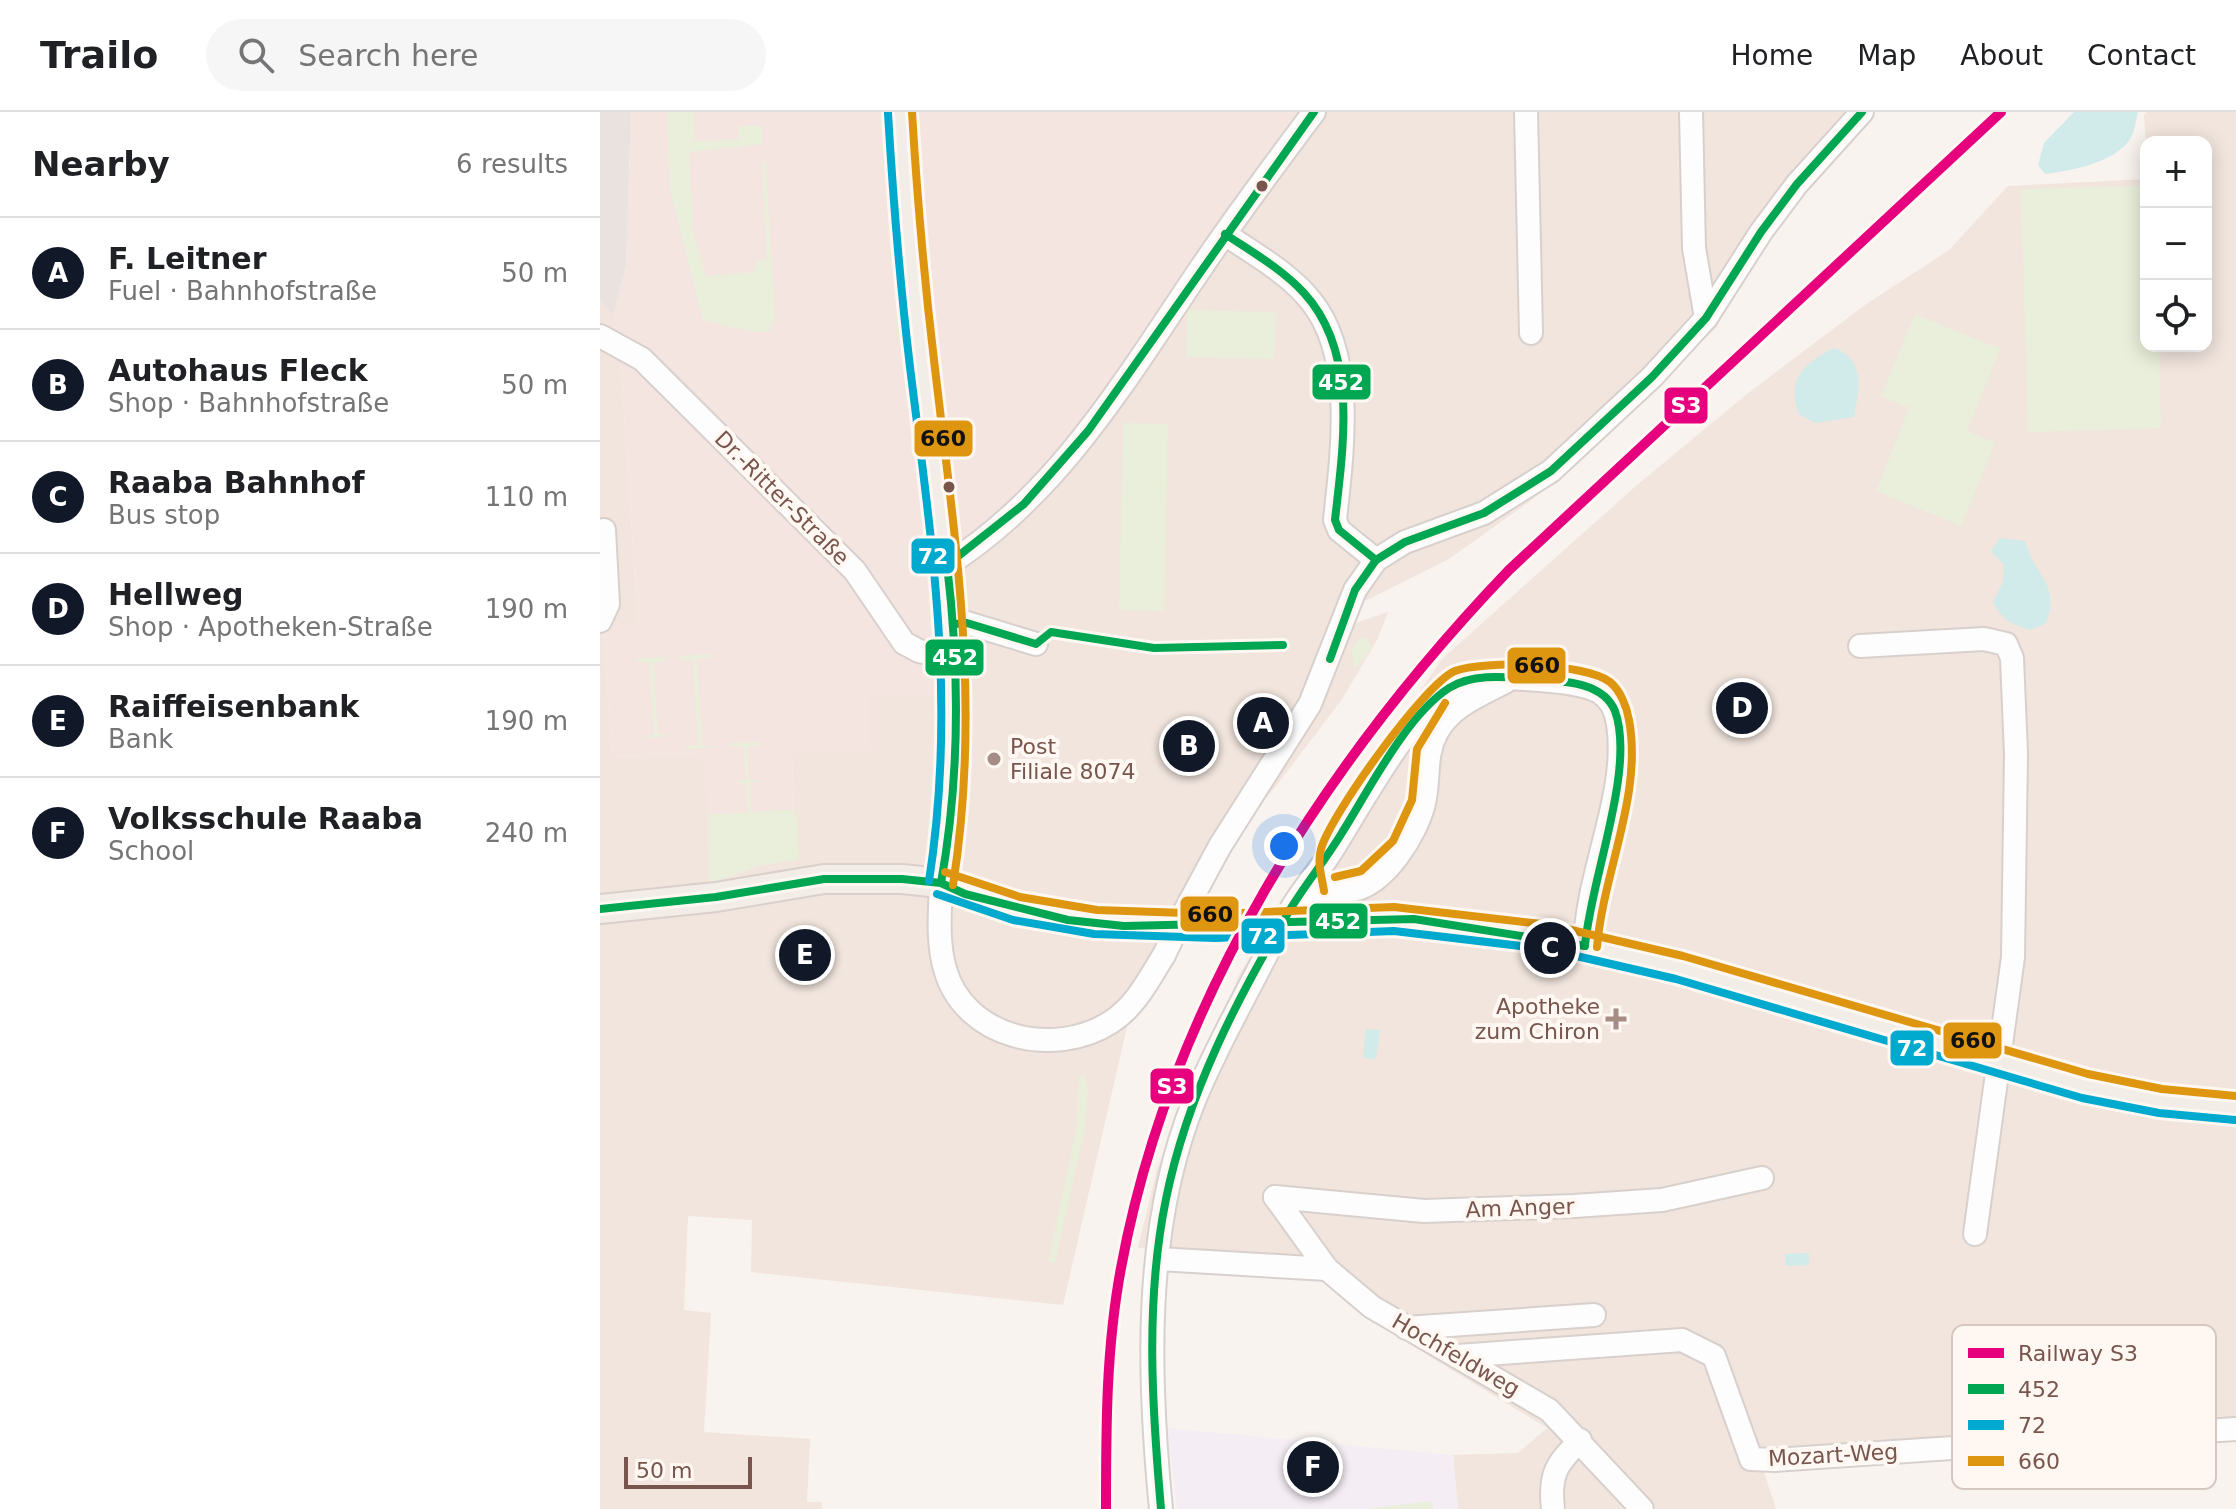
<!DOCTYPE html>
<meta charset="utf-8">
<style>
:root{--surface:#fff;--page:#f6f6f6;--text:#202124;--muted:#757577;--line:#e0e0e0;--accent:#111827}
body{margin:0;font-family:"DejaVu Sans",sans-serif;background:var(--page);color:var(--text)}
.controls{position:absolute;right:24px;top:24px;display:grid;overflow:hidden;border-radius:16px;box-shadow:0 4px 20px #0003}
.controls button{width:72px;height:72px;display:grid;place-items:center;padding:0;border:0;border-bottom:2px solid var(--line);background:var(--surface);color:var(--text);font:40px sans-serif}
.scale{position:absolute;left:24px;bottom:20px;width:128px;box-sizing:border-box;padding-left:8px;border:4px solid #78564e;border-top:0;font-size:22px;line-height:28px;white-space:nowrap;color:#78564e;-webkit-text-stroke:6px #fff8f2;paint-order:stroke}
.you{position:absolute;left:684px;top:734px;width:28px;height:28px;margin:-20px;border:6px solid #fff;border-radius:50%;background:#1a73e8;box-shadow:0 0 0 12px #1a73e833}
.badge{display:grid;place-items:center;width:52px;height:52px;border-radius:50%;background:var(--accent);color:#fff;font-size:26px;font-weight:700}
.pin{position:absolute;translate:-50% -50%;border:4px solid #fff;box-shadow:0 2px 8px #0006}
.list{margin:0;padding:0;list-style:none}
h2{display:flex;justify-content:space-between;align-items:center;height:104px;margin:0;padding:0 32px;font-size:34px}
h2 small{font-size:26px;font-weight:400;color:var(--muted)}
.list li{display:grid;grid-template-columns:52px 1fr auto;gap:24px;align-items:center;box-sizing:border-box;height:112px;padding:0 32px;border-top:2px solid var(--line)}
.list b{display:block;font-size:30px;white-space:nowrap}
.list p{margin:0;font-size:26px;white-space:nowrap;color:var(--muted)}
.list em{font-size:26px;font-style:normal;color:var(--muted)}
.icon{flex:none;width:44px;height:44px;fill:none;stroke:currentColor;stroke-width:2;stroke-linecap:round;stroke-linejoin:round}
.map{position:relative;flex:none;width:1636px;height:1397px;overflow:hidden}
header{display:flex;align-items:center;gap:48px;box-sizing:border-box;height:112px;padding:0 40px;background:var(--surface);border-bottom:2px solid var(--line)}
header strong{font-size:38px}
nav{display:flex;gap:44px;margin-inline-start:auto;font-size:28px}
.search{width:560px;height:72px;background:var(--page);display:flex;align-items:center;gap:20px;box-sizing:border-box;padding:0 28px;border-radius:44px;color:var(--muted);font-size:30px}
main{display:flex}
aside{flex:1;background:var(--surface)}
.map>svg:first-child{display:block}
</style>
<header>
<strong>Trailo</strong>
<div class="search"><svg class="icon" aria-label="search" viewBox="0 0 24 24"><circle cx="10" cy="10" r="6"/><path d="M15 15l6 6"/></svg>Search here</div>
<nav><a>Home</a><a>Map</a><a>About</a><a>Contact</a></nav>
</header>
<main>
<aside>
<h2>Nearby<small>6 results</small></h2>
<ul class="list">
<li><span class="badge">A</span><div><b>F. Leitner</b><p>Fuel · Bahnhofstraße</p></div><em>50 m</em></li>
<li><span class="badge">B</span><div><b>Autohaus Fleck</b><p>Shop · Bahnhofstraße</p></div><em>50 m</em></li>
<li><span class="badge">C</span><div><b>Raaba Bahnhof</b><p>Bus stop</p></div><em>110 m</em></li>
<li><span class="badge">D</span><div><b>Hellweg</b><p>Shop · Apotheken-Straße</p></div><em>190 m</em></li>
<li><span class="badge">E</span><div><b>Raiffeisenbank</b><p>Bank</p></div><em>190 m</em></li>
<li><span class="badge">F</span><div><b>Volksschule Raaba</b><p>School</p></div><em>240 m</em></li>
</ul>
</aside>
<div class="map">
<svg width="1636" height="1397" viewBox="0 0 1636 1397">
<rect width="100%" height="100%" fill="#f8f3ef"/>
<!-- residential -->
<g fill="#f1e5dd">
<path d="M 698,0 L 1275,0 L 1175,115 L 1116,216 L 933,387 L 849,447 L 761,491 L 755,511 L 788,500 L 776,530 L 742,587 L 677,673 L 577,786 L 538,867 L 463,1193 L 151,1160 L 152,1108 L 88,1104 L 84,1198 L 111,1201 L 104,1320 L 210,1327 L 207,1390 L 222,1390 L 222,1397 L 0,1397 L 0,188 L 13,203 L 22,271 L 38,512 L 3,515 L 12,645 L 102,643 L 194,698 L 192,643 L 268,585 L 336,449 L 445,362 L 530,256 L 618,106 Z"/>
<path d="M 1547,0 L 1636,0 L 1636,1326 L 1162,1355 L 1176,1397 L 858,1397 L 853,1343 L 918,1341 L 947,1316 L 770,1208 L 707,1148 L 538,1136 L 557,1057 L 640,861 L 784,631 L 842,547 L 1037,373 L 1147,282 L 1265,193 L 1349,138 L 1408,74 L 1546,67 L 1546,234 L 1606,234 L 1606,30 L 1546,30 L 1544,3 Z"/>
</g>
<!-- commercial -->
<path fill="#f5e5e1" d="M 31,0 L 698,0 L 618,106 L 530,256 L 445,362 L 336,449 L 342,584 L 269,585 L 270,638 L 192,643 L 194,699 L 108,707 L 102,643 L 12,645 L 3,515 L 38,511 L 22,271 L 13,203 L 26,154 Z"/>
<!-- industrial -->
<path fill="#eae2de" d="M 0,0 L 31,0 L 26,154 L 13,203 L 0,188 Z"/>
<!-- education -->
<path fill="#f4edf4" d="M 567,1316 L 853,1343 L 858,1397 L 577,1397 Z"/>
<!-- green -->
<g fill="#e9efda">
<path d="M 67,0 L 93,0 L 95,30 L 139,27 L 139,14 L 162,14 L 162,32 L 89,40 L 93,120 L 106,164 L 154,160 L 157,149 L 167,147 L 162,48 L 166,52 L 175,208 L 168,220 L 153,220 L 103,208 L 70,79 Z"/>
<path d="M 1546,74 L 1546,234 L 1559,234 L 1561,316 L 1428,320 L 1421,77 Z"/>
<path d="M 587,198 L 676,200 L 674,247 L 586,245 Z"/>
<path d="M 1315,202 L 1400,237 L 1367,319 L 1395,331 L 1361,414 L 1276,379 L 1309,296 L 1281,284 Z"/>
<path d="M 523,311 L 568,312 L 564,499 L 519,498 Z"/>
<path d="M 759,526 L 767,526 L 772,536 L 754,557 L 752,537 Z"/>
<path d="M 109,542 L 110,546 L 97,547 L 102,633 L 114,635 L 87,637 L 86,634 L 98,633 L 93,548 L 81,548 L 81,544 Z"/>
<path d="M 65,545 L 65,549 L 53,550 L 58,622 L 70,624 L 42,626 L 54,622 L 49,550 L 37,550 L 37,547 Z"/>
<path d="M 159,630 L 159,634 L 147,635 L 149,668 L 161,668 L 149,672 L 151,700 L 192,698 L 197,705 L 199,747 L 159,754 L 109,772 L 108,703 L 148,700 L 146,672 L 134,669 L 146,668 L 144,634 L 132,635 L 132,631 Z"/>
<path d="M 484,962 L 488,976 L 485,1016 L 455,1151 L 448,1150 L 477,1014 L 479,964 Z"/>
<path d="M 832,1389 L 833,1397 L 766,1397 Z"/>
</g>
<!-- water -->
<g fill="#d0ebe9">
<path d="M 1474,0 L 1538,0 C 1536,9 1534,23 1528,30 C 1510,52 1472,58 1445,62 L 1438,53 L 1444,31 Z"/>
<path d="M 1234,236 C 1266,247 1259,278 1254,305 L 1215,311 L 1199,302 C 1186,267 1204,251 1234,236 Z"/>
<path d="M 1400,426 L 1425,429 C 1434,464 1461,472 1446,511 L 1431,518 C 1412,513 1402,508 1393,490 L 1403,470 L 1404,453 L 1391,439 Z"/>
<path d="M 766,917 L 780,918 L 776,947 L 763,946 Z"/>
<path d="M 1209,1141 L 1209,1153 L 1186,1154 L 1185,1142 Z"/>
</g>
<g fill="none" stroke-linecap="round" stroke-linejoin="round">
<!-- major-tunnel -->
<path stroke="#d8ccc7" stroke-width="28" stroke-dasharray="28 14" stroke-linecap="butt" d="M 620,814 L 696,810"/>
<!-- minor casing -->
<g stroke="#d8d0cd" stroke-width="26">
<g id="minor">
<path d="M 926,0 L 931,221"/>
<path d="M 1091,0 L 1094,136 L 1106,206"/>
<path d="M 625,122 C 654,142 689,161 711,189 C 756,245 742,341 735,408 L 739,418 L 776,448"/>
<path d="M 0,224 L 42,247 L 255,459 L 304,531 L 319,539 L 355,547"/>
<path d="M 347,453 C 459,382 527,265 599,159 C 636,104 675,52 714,0"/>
<path d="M 0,509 L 8,492 L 4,418"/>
<path d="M 355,512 L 367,511 L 436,532"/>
<path d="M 1260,534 L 1384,527 L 1406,532 L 1412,546 L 1416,642 L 1413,845 L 1375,1122"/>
<path d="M 341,771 C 340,800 337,829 345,857 C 364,926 454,947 511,910 C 536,894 549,867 564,843"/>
<path d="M 703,782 C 719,780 736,780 752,778 C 785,773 817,721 824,691 C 830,666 824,644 837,620 C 851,594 880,583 905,570"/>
<path d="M 693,794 C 704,776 719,759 731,740 C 759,696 814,593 858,570 C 874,562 942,568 961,570 C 991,574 1013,578 1018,612 C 1029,680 986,762 985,834"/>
<path d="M 585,799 L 620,734 L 710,592 L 755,478 L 776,448 L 805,430 L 884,401 L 951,359 L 1052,265 L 1106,206 L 1161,120 L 1197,72 L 1262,0"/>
<path d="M 675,1085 L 824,1099 L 974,1094 L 1062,1088 L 1162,1066"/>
<path d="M 675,1085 L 727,1157 L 772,1195 L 949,1298 L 1042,1397"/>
<path d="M 559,1147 L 727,1157"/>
<path d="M 806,1216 L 994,1203"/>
<path d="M 858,1244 L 1082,1228 L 1114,1244 L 1151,1347 L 1175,1348 L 1636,1317"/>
<path d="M 561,1397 C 548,1264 543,1116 594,989 C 615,937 644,887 669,837"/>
<path d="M 953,1397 C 949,1362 956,1353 980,1328"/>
</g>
</g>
<!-- major casing -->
<g stroke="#dacfcc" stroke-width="32">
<g id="major">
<path d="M 300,0 C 305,94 314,190 326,284 C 348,445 373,610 341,771"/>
<path d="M 0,797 L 116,785 L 224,767 L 302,767 L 341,771 L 365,782 L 468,808 L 565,815"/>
<path d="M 696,810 L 814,807 L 985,834 L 1130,867 L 1501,978 L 1602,996 L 1636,996"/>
<path d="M 600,814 L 620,814"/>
</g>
</g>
<!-- minor -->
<use href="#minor" stroke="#fefdfd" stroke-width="22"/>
<!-- major -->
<use href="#major" stroke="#f3ede7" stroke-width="28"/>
<!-- minor-bridge casing -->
<g stroke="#d8d0cd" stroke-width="26" stroke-linecap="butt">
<g id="minor-bridge">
<path d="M 669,837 L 693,794"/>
<path d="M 564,843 L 585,799"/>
</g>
</g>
<!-- minor-bridge -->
<use href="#minor-bridge" stroke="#fefdfd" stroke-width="22"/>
<!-- bus-1 casing -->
<g stroke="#fff8f2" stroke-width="14">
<g id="bus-1">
<path d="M 625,122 C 652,140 682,157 704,181 C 759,241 743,335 735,408 L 739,418 L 776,448"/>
<path d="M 355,512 L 367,511 L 436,532 L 451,520 L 554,536 L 683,533"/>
<path d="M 730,547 L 755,478 L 776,448 L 805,430 L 884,401 L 951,359 L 1052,265 L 1106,206 L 1161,120 L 1197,72 L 1262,0"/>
<path d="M 341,771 C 360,665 360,560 347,453 L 424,392 L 488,319 L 714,0"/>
<path d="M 0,797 L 116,785 L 224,767 L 302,767 L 341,771 L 365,782 L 468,808 L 524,814 L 814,807 L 985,834"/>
<path d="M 561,1397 C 552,1294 545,1189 566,1087 C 587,983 637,886 691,796 C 707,770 727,746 743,719 C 770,676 807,603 849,576 C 873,561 906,565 933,567 C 961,569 1003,569 1015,599 C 1036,657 990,769 985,834"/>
</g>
</g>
<!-- bus-2 casing -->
<g stroke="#fff8f2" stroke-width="14">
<g id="bus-2">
<path d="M 288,1 C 293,86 300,171 310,255 C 332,433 357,590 329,769"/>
<path d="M 337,782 L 413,808 L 494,822 L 615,826 L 794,819 L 946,837 L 1076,867 L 1482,986 L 1559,1001 L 1635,1008"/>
</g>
</g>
<!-- bus-3 casing -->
<g stroke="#fff8f2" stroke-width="14">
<g id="bus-3">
<path d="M 312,0 C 317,83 324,165 334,248 C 355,430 382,589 353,773"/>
<path d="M 345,760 L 420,785 L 497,798 L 615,802 L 794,795 L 950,813 L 1083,844 L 1488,962 L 1562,977 L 1636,984"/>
<path d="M 735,765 L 761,759 L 793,729 L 812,688 L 817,637 L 845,591"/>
<path d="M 724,779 C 722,766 717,751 721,737 C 730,704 824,572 855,559 C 883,548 986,551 1010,570 C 1020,578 1027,595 1029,608 C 1043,682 1003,761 997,835"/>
</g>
</g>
<!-- bus-1 -->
<use href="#bus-1" stroke="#00a651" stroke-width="8"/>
<!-- bus-2 -->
<use href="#bus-2" stroke="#00a9ce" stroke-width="8"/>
<!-- bus-3 -->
<use href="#bus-3" stroke="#de9610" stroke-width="8"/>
<!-- rail-1 casing -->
<g stroke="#fff8f2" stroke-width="16">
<path id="rail-1" d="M 506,1397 C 506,1316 506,1236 521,1156 C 570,890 725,650 909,458 L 1401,0"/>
</g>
<!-- rail-1 -->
<use href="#rail-1" stroke="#e6007e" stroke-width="10"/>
</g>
<!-- markers -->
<g fill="#78564e" stroke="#fff8f2" stroke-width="3">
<circle cx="662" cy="74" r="7"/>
<circle cx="349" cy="375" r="7"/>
</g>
<g fill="#a58d86" stroke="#fff8f2" stroke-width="3">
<circle cx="394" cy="647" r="8"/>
<path d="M1012 895h8v8h8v8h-8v8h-8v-8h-8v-8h8z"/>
</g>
<g text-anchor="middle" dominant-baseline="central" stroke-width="8" stroke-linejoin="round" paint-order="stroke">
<!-- street labels -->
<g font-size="22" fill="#78564e" stroke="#fff8f2">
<text transform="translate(182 386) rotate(45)">Dr.-Ritter-Straße</text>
<text transform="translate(920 1096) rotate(-2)">Am Anger</text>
<text transform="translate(856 1243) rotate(30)">Hochfeldweg</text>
<text transform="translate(1233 1343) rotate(-3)">Mozart-Weg</text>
</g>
<!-- poi labels -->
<g font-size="22" fill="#78564e" stroke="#fff8f2" text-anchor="start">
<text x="410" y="634">Post<tspan x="410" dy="25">Filiale 8074</tspan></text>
<text x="1000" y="894" text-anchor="end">Apotheke<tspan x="1000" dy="25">zum Chiron</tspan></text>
</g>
</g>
<!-- legend -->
<rect x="1352" y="1213" width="264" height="164" rx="12" fill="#fff8f2" stroke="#d6c7c1" stroke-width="2"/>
<rect x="1368" y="1236" width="36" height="10" fill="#e6007e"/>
<rect x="1368" y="1272" width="36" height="10" fill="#00a651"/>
<rect x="1368" y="1308" width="36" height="10" fill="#00a9ce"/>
<rect x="1368" y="1344" width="36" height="10" fill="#de9610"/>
<g font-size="22" fill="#78564e">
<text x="1418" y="1249">Railway S3</text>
<text x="1418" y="1285">452</text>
<text x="1418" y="1321">72</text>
<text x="1418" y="1357">660</text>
</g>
<g stroke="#fff8f2" stroke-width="3">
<rect x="711" y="251" width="61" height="38" rx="8" fill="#00a651"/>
<rect x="1063" y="274" width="46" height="39" rx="8" fill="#e6007e"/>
<rect x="313" y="307" width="61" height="39" rx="8" fill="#de9610"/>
<rect x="310" y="425" width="46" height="38" rx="8" fill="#00a9ce"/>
<rect x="324" y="526" width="61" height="39" rx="8" fill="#00a651"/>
<rect x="906" y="534" width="61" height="39" rx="8" fill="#de9610"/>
<rect x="579" y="783" width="61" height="38" rx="8" fill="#de9610"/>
<rect x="708" y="790" width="61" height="38" rx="8" fill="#00a651"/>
<rect x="640" y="805" width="46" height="38" rx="8" fill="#00a9ce"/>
<rect x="1342" y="909" width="61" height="39" rx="8" fill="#de9610"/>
<rect x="1289" y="917" width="46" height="38" rx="8" fill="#00a9ce"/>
<rect x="549" y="955" width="46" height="38" rx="8" fill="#e6007e"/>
</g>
<g font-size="22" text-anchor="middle" font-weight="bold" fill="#fff">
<text x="741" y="278">452</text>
<text x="1086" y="301">S3</text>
<text x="333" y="452">72</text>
<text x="355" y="553">452</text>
<text x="738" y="817">452</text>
<text x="663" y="832">72</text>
<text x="1312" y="944">72</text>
<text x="572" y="982">S3</text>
</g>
<g font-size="22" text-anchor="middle" font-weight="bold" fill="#111">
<text x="343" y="334">660</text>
<text x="937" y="561">660</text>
<text x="610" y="810">660</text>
<text x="1373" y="936">660</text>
</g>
</svg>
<div class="controls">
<button>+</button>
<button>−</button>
<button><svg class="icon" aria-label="locate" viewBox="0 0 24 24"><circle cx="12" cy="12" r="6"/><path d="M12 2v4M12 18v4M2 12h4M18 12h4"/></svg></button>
</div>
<div class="scale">50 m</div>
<div class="you"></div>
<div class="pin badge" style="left:663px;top:611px">A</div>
<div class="pin badge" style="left:589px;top:634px">B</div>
<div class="pin badge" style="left:950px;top:836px">C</div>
<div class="pin badge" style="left:1142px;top:596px">D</div>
<div class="pin badge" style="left:205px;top:843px">E</div>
<div class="pin badge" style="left:713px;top:1355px">F</div>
</div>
</main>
